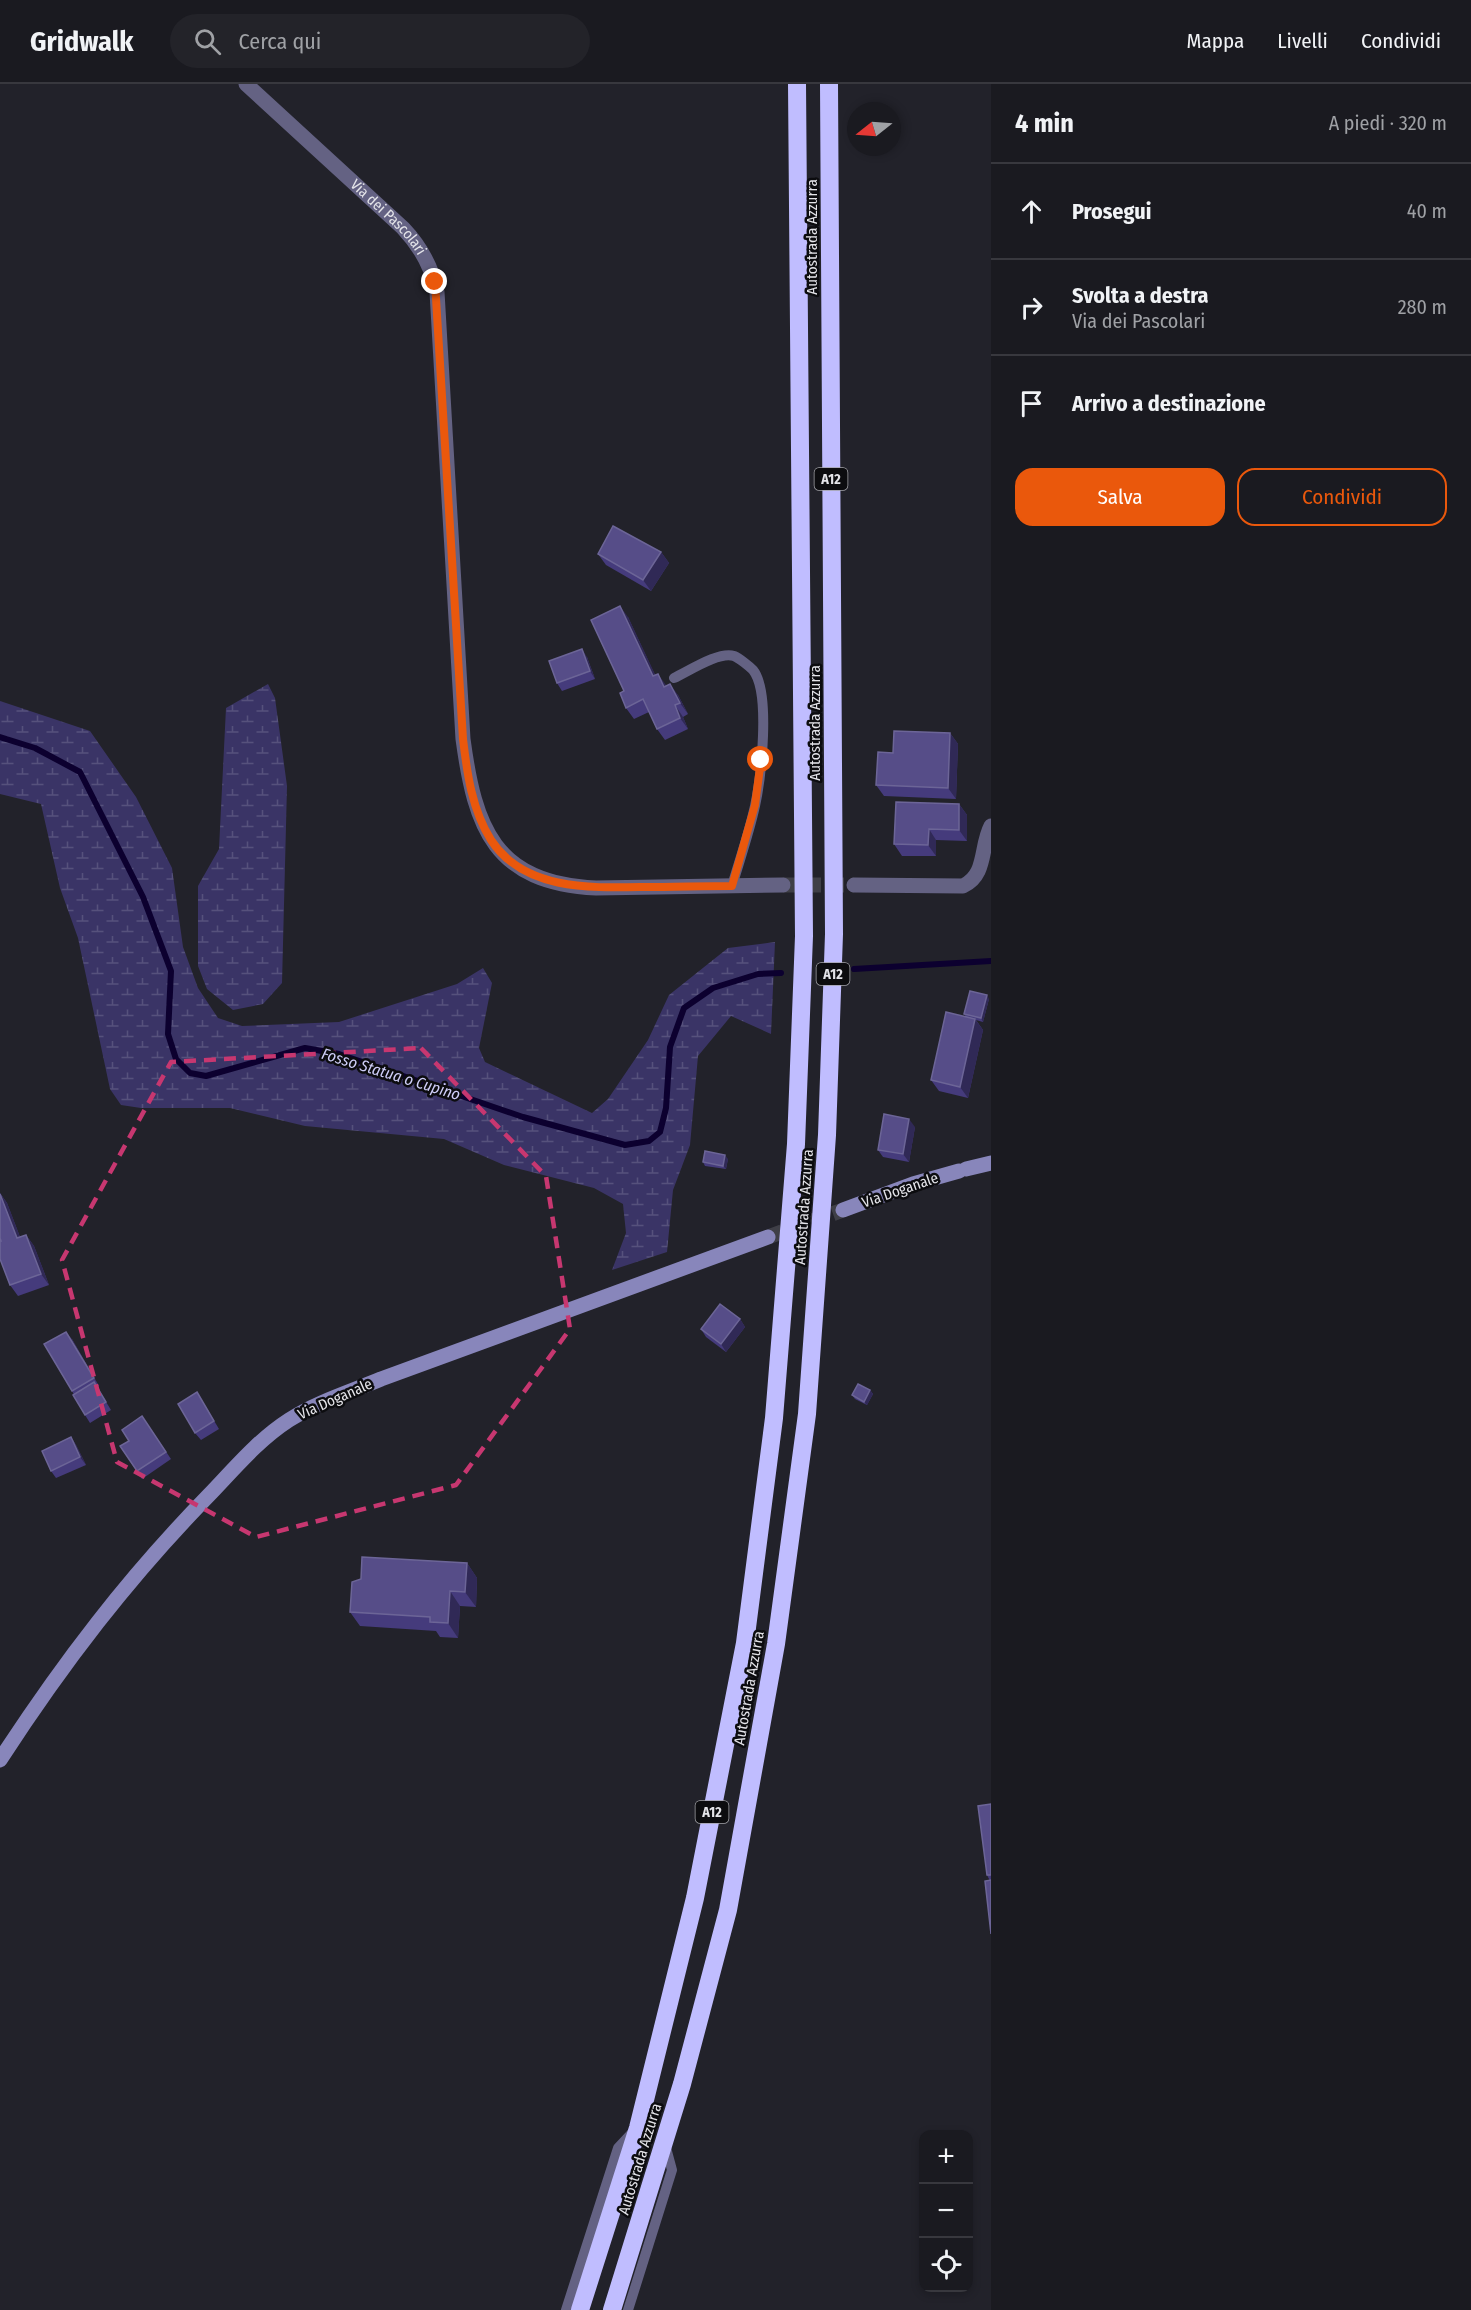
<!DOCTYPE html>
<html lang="it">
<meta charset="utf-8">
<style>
:root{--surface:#1a1a20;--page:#232329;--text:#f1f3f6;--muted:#9fa1a5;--line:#38383e;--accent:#ea580c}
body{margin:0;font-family:"Fira Sans Condensed",sans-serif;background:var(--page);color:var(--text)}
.controls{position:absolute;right:18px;bottom:18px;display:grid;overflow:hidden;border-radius:12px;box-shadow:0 3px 9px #0003}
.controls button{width:54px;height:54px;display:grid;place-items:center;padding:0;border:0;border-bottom:2px solid var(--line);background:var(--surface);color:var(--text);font:30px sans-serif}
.compass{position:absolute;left:847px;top:18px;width:54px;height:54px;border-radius:50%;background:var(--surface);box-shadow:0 3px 9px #0003;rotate:253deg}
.stop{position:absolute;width:18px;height:18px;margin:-14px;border:4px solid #ea580c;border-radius:50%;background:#fff}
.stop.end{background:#ea580c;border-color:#fff;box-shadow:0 2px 6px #0008}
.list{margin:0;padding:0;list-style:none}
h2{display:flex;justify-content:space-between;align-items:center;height:78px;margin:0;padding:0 24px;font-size:26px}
h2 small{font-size:20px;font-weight:400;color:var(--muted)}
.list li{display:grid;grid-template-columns:39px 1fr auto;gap:18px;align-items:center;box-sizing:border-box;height:96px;padding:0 24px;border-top:2px solid var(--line)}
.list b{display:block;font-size:22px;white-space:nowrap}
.list p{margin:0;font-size:20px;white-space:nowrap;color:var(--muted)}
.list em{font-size:20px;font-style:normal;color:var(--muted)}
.actions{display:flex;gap:12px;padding:18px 24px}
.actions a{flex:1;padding:14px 0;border:2px solid var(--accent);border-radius:18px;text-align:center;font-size:21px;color:var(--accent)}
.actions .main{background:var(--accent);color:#fff}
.icon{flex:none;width:33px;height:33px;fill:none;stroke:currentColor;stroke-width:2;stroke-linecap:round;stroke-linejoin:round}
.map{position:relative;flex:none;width:991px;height:2226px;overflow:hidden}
header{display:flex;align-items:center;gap:36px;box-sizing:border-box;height:84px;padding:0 30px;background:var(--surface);border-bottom:2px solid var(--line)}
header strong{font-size:28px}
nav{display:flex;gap:33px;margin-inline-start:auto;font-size:21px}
.search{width:420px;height:54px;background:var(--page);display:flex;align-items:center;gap:15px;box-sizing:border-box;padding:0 21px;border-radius:33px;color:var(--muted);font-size:22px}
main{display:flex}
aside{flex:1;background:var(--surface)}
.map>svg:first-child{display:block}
</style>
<header>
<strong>Gridwalk</strong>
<div class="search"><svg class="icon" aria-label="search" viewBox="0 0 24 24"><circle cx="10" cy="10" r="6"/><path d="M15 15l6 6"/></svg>Cerca qui</div>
<nav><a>Mappa</a><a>Livelli</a><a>Condividi</a></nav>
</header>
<main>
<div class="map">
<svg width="991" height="2226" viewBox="0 0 991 2226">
<defs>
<pattern id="wetland-marsh" width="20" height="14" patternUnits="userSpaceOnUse" patternTransform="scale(1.5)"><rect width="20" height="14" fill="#3a3466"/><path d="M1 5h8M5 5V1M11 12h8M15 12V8" fill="none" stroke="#56517c"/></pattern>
</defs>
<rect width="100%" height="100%" fill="#22222a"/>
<!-- wetland -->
<g fill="url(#wetland-marsh)">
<path d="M 268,600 L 275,614 L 287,702 L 282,899 L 263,920 L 233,926 L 207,905 L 198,882 L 198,802 L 219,765 L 226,624 Z"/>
<path d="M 0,617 L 90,647 L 136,713 L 172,784 L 183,863 L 198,904 L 218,934 L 242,942 L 339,938 L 457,900 L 483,884 L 492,899 L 479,964 L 485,978 L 592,1029 L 608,1015 L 648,956 L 669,911 L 728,864 L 775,858 L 771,950 L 731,932 L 698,972 L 690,1061 L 673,1106 L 667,1168 L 612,1186 L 626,1149 L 623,1120 L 594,1104 L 504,1081 L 444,1055 L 305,1042 L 230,1024 L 141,1024 L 121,1021 L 110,1005 L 78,854 L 60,804 L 41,720 L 0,710 Z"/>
</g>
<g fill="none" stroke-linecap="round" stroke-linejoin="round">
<!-- stream -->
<g stroke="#0c002f" stroke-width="6">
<path d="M 0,653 L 35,664 L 80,688 L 143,813 L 171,887 L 168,950 L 176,975 L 190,989 L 206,992 L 305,964 L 339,970 L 523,1033 L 625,1061 L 649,1057 L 660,1048 L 666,1024 L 670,963 L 684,924 L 713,904 L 758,890 L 781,889"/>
<path d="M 854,885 L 991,877"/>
</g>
<!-- street-tunnel -->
<path stroke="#3f3f47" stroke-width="15" stroke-dasharray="15 8" stroke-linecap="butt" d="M 783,801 L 854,801"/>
<!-- secondary-tunnel -->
<path stroke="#3f3f47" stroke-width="15" stroke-dasharray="15 8" stroke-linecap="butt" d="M 768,1153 L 843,1126"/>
<!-- lane -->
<g stroke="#646283" stroke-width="10">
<path d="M 674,594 C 689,587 719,567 734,572 C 739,574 749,582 753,586 C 771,608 761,694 755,722 C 749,749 740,775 732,802"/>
<path d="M 566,2226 L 618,2064 L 633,2048"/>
<path d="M 628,2226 L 672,2086 L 665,2060"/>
</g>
<!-- street -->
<g stroke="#646283" stroke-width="15">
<path id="s1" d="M 246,0 L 403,144 C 421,163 432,183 437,208 L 463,655 C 475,744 494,799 596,804 L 783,801"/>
<path d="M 854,801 L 963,802 C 987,791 980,763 991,742"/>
</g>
<!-- secondary -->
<g stroke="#8886bb" stroke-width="15">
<path d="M 966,1085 L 991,1079"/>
<path d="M 843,1126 L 913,1100 L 959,1087"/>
<path d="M 0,1676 C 63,1579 128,1494 209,1411 C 234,1385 258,1356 289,1336 C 317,1318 350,1308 381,1295 L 768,1153"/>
</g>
<!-- highway -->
<g stroke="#c0bdff" stroke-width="18">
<path d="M 580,2226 L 638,2044 L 695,1814 L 745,1559 L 774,1334 L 796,1060 L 804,852 L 797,0"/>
<path d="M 612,2226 L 682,2000 L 728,1826 L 776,1560 L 807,1330 L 827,1051 L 834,850 L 829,0"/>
</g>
</g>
<!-- wall -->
<g fill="#453b7c">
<path d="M 661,468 L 669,479 L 651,507 L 606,481 L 598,470 Z"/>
<path d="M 628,533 L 655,591 L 666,602 L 678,611 L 688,630 L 683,633 L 688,645 L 665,656 L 657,645 L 649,628 L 634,635 L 626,624 Z"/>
<path d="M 587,573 L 595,595 L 562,607 L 557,599 Z"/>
<path d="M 950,649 L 958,660 L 956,715 L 884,712 L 876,701 L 893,669 Z"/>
<path d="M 959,720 L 967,731 L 967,757 L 936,756 L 936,772 L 902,772 L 894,760 Z"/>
<path d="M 989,915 L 983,938 L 976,936 L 983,946 L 968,1014 L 939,1007 L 931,996 L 966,933 L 964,930 Z"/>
<path d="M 915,1043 L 909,1078 L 883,1073 L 878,1066 Z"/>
<path d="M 728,1075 L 726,1085 L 705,1082 L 703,1078 Z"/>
<path d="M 0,1109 L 7,1119 L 20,1153 L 26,1151 L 34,1162 L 49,1201 L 18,1212 L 10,1201 L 1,1157 Z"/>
<path d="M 740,1235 L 745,1243 L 726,1268 L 706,1253 L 701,1245 Z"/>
<path d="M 72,1255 L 99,1302 L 97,1303 L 111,1326 L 90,1339 L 85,1331 L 72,1307 Z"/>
<path d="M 870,1306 L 873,1310 L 867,1321 L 855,1315 L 852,1311 Z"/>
<path d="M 197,1308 L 219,1345 L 201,1356 L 195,1349 Z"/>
<path d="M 142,1332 L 171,1375 L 142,1395 L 120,1362 L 129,1357 Z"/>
<path d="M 71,1353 L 76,1361 L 86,1381 L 56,1394 L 51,1387 Z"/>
<path d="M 467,1479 L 477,1494 L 476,1523 L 460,1522 L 458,1554 L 440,1553 L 436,1547 L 360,1542 L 350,1528 Z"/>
<path d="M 991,1720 L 991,1850 L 990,1797 L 987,1791 Z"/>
</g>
<!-- shaded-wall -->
<g fill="#302956">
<path d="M 661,468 L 669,479 L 651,507 L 643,496 Z"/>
<path d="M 620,522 L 628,533 L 661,603 L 653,592 Z"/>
<path d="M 582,565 L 587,573 L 595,595 L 590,587 Z"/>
<path d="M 658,590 L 666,601 L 672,614 L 664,603 Z"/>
<path d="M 670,600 L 678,611 L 688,630 L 680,619 Z"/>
<path d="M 675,621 L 683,633 L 688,645 L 680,634 Z"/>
<path d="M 950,649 L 958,660 L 956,715 L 948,704 Z"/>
<path d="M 959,720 L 967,731 L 967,757 L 959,746 Z"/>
<path d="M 929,745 L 936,756 L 936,772 L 928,761 Z"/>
<path d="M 987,911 L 989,915 L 983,938 L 981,934 Z"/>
<path d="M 975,935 L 983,946 L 968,1014 L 960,1003 Z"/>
<path d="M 909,1035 L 915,1043 L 909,1078 L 903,1070 Z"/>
<path d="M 725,1071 L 728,1075 L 726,1085 L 723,1082 Z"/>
<path d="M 0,1109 L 7,1119 L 25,1166 L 17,1154 Z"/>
<path d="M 26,1151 L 34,1162 L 49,1201 L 41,1190 Z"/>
<path d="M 740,1235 L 745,1243 L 726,1268 L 721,1260 Z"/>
<path d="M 66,1248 L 72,1255 L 99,1302 L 94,1294 Z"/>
<path d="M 870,1306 L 873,1310 L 867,1321 L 864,1318 Z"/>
<path d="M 71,1353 L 76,1361 L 86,1381 L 80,1373 Z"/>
<path d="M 467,1479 L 477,1494 L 476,1523 L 465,1508 Z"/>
<path d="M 450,1507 L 460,1522 L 458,1554 L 448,1539 Z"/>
</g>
<!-- building -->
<g fill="#564d88" stroke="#6c6597" stroke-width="1.5">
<path d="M 613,442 L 661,468 L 643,496 L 598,470 Z"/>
<path d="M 620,522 L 653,592 L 658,590 L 664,603 L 670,600 L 680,619 L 675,621 L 680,634 L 657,645 L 643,615 L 626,624 L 620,609 L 624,607 L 591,536 Z"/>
<path d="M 582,565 L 590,587 L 557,599 L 549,577 Z"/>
<path d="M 894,647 L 950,649 L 948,704 L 876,701 L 878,668 L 893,669 Z"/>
<path d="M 896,718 L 959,720 L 959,746 L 929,745 L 928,761 L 894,760 Z"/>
<path d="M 970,907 L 987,911 L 981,934 L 964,930 Z"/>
<path d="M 946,928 L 975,935 L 960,1003 L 931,996 Z"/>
<path d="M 884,1030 L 909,1035 L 903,1070 L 878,1066 Z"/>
<path d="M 705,1067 L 725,1071 L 723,1082 L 703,1078 Z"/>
<path d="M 0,1110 L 17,1154 L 26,1151 L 41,1190 L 10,1201 L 0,1175 L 0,1157 L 1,1157 L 0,1154 Z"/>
<path d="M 720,1220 L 740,1235 L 721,1260 L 701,1245 Z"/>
<path d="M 66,1248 L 94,1294 L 72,1307 L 44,1260 Z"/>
<path d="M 94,1298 L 106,1318 L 85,1331 L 73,1311 Z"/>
<path d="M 858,1300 L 870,1306 L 864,1318 L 852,1311 Z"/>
<path d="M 197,1308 L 214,1337 L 195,1349 L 178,1320 Z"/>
<path d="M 142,1332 L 166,1368 L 137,1387 L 120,1362 L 129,1357 L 122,1346 Z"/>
<path d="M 71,1353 L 80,1373 L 51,1387 L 42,1367 Z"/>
<path d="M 362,1473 L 467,1479 L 465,1508 L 450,1507 L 448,1539 L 430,1538 L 430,1533 L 350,1528 L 352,1498 L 361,1495 Z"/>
<path d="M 991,1720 L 991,1791 L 987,1791 L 978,1722 Z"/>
<path d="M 991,1796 L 991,1850 L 985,1797 Z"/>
</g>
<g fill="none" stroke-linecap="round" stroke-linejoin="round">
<!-- route -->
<path stroke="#ea580c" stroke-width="8" d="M 435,198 L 463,655 C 467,689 472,726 491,756 C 524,807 592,804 645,803 C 674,803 703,802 732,802 L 755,721 L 761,676"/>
</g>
<!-- marked area -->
<path fill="none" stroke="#c73770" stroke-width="4.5" stroke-dasharray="12 8" stroke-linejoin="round" d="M 421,964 L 546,1092 L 570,1245 L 456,1401 L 256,1453 L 117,1378 L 62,1176 L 171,978 Z"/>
<g text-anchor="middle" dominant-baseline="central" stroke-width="5" stroke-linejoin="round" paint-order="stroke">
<!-- shield labels -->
<g fill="#0c0c0f" stroke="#a3a3a8" stroke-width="1.5">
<rect x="814.5" y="384" width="33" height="22" rx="4.5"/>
<rect x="816.5" y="879" width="33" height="22" rx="4.5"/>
<rect x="695.5" y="1717" width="33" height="22" rx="4.5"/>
</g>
<g font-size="14" font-weight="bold" fill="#e4e4e9">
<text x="831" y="395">A12</text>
<text x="833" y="890">A12</text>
<text x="712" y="1728">A12</text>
</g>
<!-- street labels -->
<g font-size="15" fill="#e4e4e9" stroke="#0c0c0f">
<text stroke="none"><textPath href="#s1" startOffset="195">Via dei Pascolari</textPath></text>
<text transform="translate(812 153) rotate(-90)">Autostrada Azzurra</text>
<text transform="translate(815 639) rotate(-90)">Autostrada Azzurra</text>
<text transform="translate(900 1106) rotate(-19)">Via Doganale</text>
<text transform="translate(804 1123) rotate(-86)">Autostrada Azzurra</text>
<text transform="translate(335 1315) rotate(-24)">Via Doganale</text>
<text transform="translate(749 1604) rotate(-80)">Autostrada Azzurra</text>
<text transform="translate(640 2075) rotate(-73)">Autostrada Azzurra</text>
</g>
<!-- water labels -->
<g font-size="16" font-style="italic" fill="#cecdf7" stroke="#0c0c0f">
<text transform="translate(391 990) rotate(17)">Fosso Statua o Cupino</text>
</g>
</g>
</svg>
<div class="controls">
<button>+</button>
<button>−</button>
<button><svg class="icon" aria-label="locate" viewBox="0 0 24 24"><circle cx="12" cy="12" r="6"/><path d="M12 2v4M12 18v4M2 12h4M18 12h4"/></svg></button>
</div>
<svg class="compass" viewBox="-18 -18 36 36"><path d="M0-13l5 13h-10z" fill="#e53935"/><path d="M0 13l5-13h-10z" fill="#9fa1a5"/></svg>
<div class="stop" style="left:761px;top:676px"></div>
<div class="stop end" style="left:435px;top:198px"></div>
</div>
<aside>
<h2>4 min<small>A piedi · 320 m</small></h2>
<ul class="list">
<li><svg class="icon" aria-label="ahead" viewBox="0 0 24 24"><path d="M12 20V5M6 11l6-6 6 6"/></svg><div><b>Prosegui</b></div><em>40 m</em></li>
<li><svg class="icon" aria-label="right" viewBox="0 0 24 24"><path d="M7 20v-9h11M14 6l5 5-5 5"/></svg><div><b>Svolta a destra</b><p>Via dei Pascolari</p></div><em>280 m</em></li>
<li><svg class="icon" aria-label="arrive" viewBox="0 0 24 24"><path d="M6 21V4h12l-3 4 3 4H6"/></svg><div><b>Arrivo a destinazione</b></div></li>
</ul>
<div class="actions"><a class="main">Salva</a><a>Condividi</a></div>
</aside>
</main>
